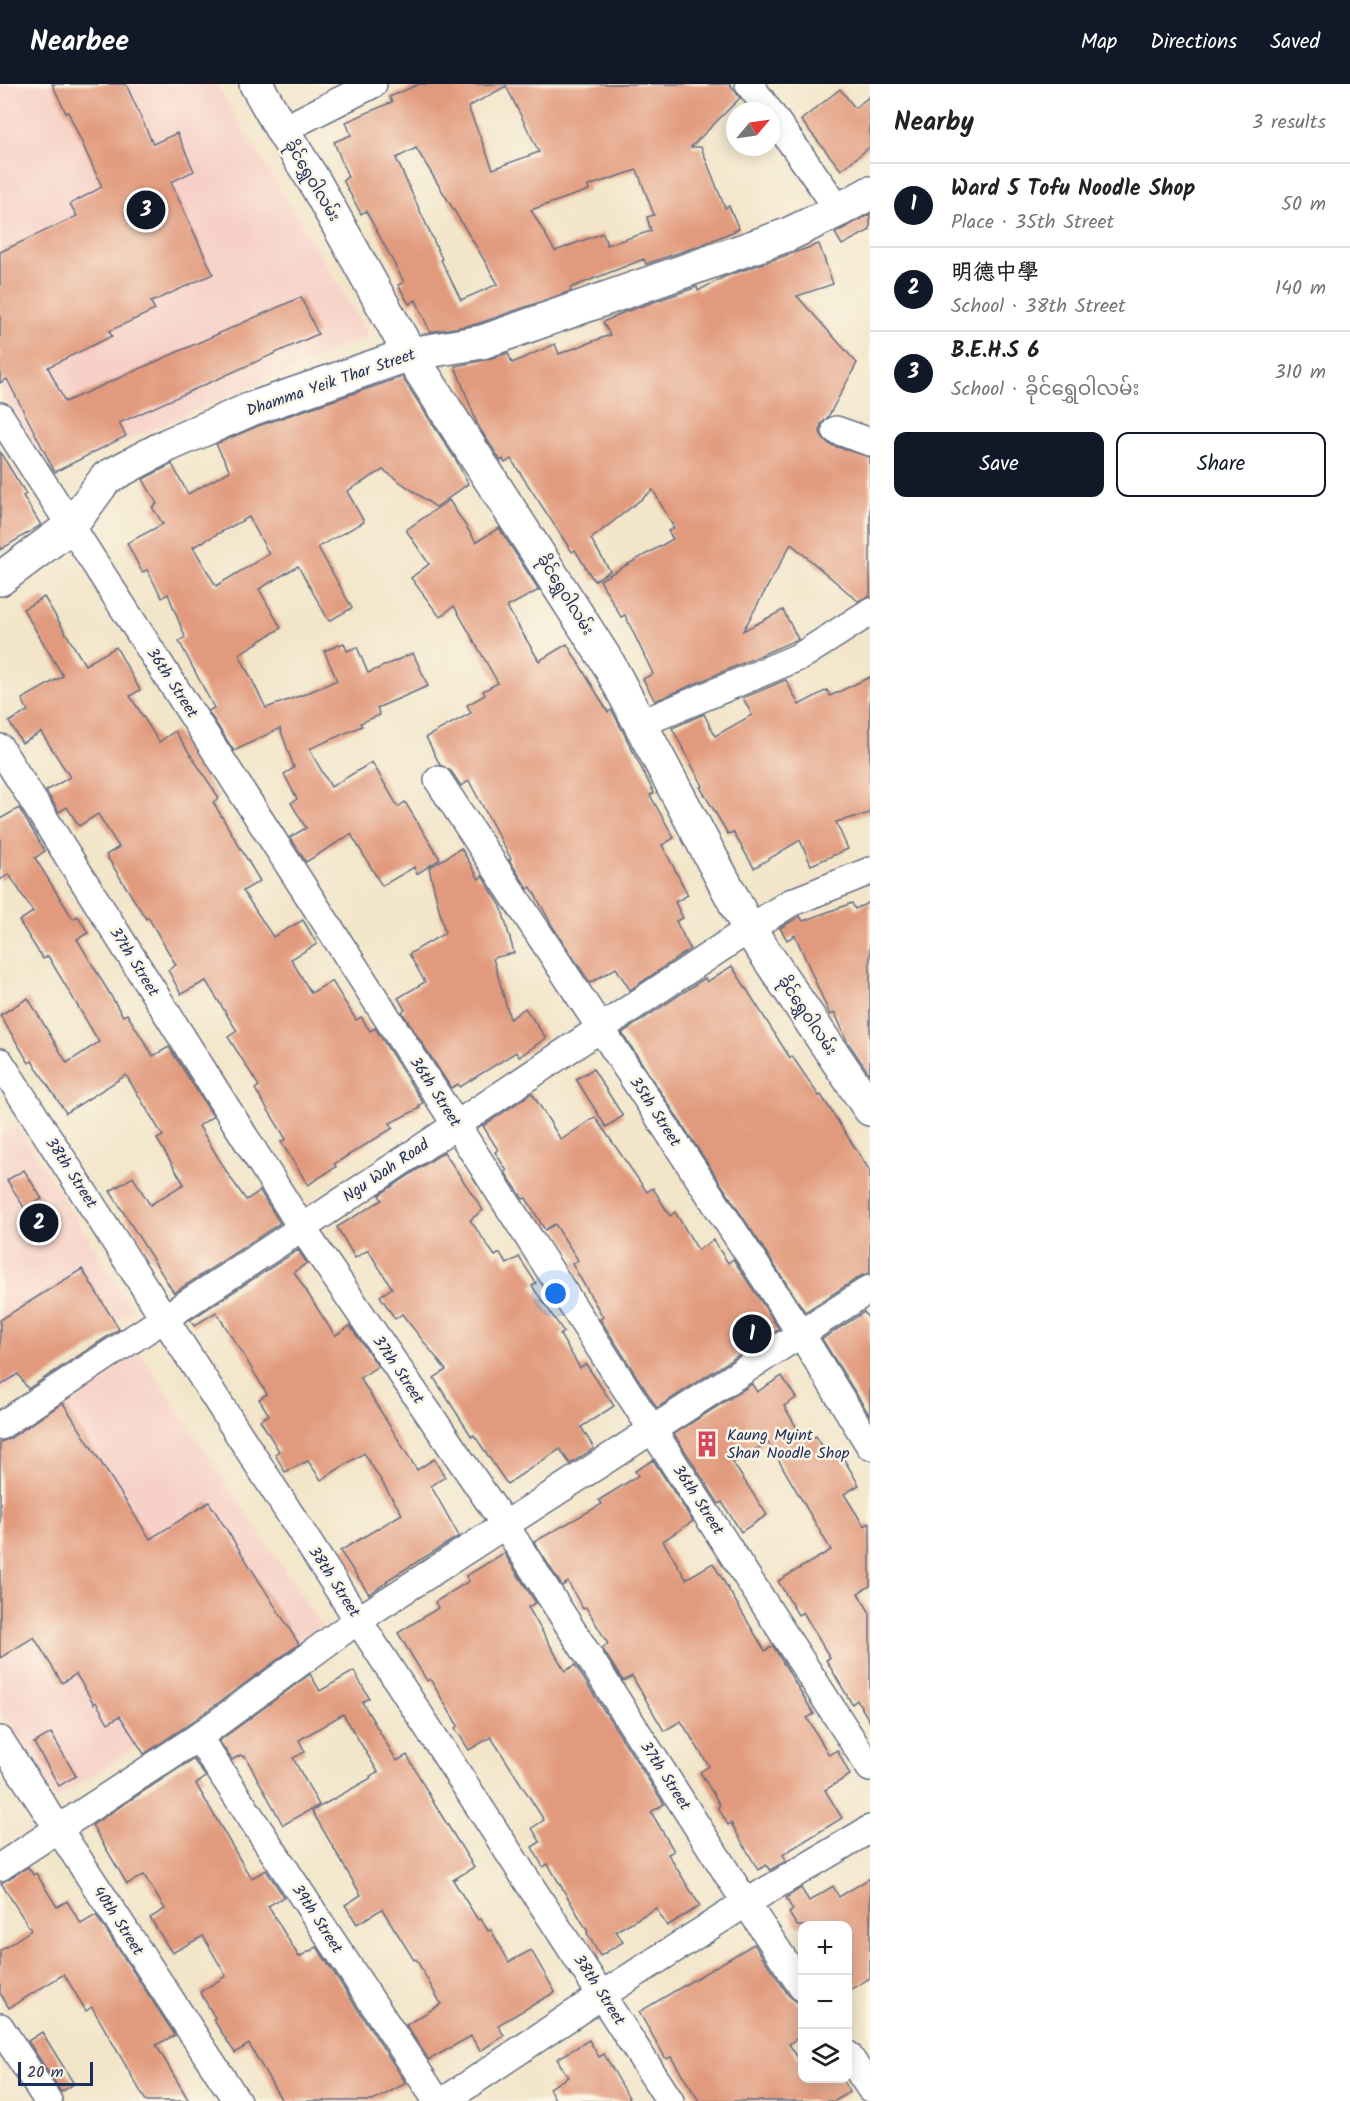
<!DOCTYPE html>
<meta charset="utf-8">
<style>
:root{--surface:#fff;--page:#f2f2f2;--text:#222;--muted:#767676;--line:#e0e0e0;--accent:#111827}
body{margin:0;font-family:Kalam,"LXGW WenKai TC","Noto Sans Myanmar",sans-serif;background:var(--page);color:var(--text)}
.controls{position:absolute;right:18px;bottom:18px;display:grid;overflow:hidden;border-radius:12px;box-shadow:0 3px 15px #0003}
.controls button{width:54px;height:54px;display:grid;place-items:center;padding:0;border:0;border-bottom:2px solid var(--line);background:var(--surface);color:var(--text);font:30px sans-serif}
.compass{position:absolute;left:726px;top:18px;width:54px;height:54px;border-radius:50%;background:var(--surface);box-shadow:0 3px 15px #0003;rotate:61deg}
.scale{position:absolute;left:18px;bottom:15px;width:75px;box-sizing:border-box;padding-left:6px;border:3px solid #1b2f5e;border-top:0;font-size:16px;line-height:21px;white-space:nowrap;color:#1b2f5e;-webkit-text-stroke:4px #fcf5e5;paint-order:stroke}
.you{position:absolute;left:556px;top:1210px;width:21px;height:21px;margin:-15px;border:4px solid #fff;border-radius:50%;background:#1a73e8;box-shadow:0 0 0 9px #1a73e833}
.badge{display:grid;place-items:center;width:39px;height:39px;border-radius:50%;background:var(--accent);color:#fff;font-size:20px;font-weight:700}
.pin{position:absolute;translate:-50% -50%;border:3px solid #fff;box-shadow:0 2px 6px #0006}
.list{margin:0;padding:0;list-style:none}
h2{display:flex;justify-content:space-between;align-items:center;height:78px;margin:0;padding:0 24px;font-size:26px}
h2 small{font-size:20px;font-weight:400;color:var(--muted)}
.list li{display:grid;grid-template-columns:39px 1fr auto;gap:18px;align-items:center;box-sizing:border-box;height:84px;padding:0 24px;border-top:2px solid var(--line)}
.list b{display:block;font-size:22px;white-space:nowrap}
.list p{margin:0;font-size:20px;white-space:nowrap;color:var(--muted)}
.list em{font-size:20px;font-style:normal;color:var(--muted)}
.actions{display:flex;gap:12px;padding:18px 24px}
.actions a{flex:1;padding:14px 0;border:2px solid var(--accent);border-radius:12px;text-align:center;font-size:21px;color:var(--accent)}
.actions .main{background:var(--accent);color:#fff}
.icon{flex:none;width:33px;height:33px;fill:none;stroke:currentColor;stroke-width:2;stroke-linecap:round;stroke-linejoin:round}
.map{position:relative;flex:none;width:870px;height:2017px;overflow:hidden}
header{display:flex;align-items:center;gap:36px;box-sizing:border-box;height:84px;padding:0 30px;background:var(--accent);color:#fff}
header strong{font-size:28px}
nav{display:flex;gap:33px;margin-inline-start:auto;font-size:21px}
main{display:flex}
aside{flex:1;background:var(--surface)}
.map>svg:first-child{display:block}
</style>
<header>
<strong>Nearbee</strong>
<nav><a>Map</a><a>Directions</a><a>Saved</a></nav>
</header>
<main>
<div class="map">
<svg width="870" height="2017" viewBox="0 0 870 2017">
<rect width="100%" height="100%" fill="#fcf5e5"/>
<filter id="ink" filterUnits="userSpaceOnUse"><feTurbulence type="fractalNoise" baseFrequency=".0167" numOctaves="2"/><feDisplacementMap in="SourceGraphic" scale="12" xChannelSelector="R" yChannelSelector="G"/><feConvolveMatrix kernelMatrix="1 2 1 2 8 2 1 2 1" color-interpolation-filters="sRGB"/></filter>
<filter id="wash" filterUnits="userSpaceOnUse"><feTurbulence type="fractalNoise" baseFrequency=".008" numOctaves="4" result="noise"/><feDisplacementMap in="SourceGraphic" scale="24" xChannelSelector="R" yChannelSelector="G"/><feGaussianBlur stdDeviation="1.35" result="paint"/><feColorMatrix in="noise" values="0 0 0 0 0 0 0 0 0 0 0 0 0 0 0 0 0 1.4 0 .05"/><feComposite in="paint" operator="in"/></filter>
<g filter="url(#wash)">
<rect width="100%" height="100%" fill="#f2e5c9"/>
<!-- built -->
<g fill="#f7d1c8">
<path d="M 0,0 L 216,0 L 369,252 L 52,388 L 0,308 Z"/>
<path d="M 17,1041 L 133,1226 L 0,1309 L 0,1052 Z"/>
<path d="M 139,1267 L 321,1542 L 56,1715 L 0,1627 L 0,1357 Z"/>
</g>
<g id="blocks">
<!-- building -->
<g fill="#e19a7d" fill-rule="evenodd">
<path d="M 52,0 L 126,0 L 153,60 L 177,49 L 194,87 L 171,98 L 213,190 L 151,218 L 155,226 L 109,247 L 112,252 L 48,283 L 65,318 L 301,213 L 318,250 L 119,339 L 126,352 L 55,388 L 7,295 L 0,299 L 0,168 L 77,132 L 70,120 L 102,103 L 68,28 L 66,29 Z"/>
<path d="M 419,0 L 730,0 L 740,14 L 691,63 L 701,63 L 725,124 L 729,122 L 739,145 L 704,160 L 646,180 L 644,175 L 570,204 L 571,207 L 477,240 L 430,248 L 416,216 L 409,220 L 398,201 L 404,198 L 366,127 L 361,130 L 343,96 L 348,93 L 334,58 L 351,51 L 346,38 L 392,18 L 389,13 ZM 506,2 L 539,68 L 493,85 L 468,23 ZM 416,64 L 477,164 L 498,200 L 461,216 L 441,176 L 442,175 L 396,74 ZM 637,86 L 654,131 L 647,133 L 651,147 L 607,161 L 603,149 L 555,167 L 531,126 L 589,106 L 588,102 Z"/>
<path d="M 840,5 L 855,24 L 870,12 L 870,63 L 841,86 L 801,36 Z"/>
<path d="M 870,130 L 870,146 L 842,161 L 835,149 Z"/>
<path d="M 819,160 L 833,200 L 797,212 L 857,279 L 828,333 L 821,340 L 820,348 L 824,356 L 831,361 L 870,373 L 870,512 L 858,517 L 791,460 L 743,547 L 783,526 L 798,555 L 655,617 L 643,595 L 653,590 L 625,531 L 621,533 L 600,496 L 673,455 L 668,447 L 674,444 L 653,406 L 591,455 L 610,487 L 594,497 L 575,466 L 572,468 L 511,375 L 505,379 L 503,375 L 501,377 L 478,342 L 455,282 L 485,276 L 508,269 L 512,279 L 555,260 L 559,270 L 610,251 L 603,238 L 625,228 L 697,203 L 698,207 L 724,193 Z"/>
<path d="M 402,293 L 456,376 L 468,400 L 436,423 L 383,386 L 347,407 L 364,438 L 318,463 L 352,524 L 329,537 L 298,482 L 259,505 L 281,544 L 239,570 L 266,624 L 305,610 L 337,596 L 324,567 L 344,559 L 347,567 L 357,563 L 368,589 L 413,569 L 428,602 L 377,624 L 380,631 L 360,639 L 362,642 L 309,665 L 331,703 L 372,678 L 398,723 L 405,718 L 440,775 L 417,790 L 414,783 L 382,802 L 351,750 L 306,778 L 290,753 L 306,744 L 291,719 L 297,715 L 284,690 L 294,684 L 280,644 L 234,667 L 208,627 L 214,624 L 179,557 L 185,553 L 168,510 L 162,514 L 147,486 L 142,488 L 127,459 L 163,440 L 152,423 L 157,420 L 143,395 L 172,380 L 188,410 L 230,387 L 216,360 L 258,342 ZM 249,433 L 269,470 L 216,502 L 193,463 Z"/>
<path d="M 0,368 L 26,410 L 23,412 L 41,441 L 0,466 Z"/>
<path d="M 449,416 L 476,458 L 499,444 L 539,506 L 507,523 L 539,577 L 567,560 L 608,628 L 612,626 L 654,709 L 650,711 L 674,754 L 662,761 L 688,811 L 675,818 L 683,834 L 676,837 L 690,865 L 630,906 L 616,884 L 590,899 L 553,843 L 531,803 L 528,805 L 509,776 L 511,775 L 469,697 L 461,702 L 451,687 L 440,681 L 426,653 L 471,629 L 467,621 L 485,611 L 483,607 L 498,599 L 454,522 L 440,533 L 411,494 L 429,480 L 406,446 Z"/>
<path d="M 44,513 L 85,581 L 116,563 L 140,606 L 130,612 L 159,658 L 175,647 L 219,714 L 213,718 L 260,797 L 243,807 L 273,853 L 303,836 L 317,860 L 291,875 L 311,909 L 332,897 L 356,936 L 361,933 L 370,947 L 375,944 L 423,1019 L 418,1022 L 420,1024 L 390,1039 L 393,1044 L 334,1080 L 336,1083 L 308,1101 L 281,1058 L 286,1055 L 255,1005 L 259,1002 L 228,953 L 237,947 L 206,897 L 181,910 L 168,886 L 176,881 L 148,833 L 146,835 L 106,771 L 119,763 L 98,730 L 79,742 L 67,723 L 59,728 L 46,707 L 70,693 L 41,648 L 22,659 L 9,638 L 28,627 L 22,615 L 63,592 L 23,525 Z"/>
<path d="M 870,593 L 870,729 L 836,738 L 848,765 L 811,781 L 800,756 L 754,784 L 733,748 L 728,750 L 700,703 L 703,702 L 672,644 L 704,630 L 715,652 L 752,631 L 743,614 L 786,596 L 799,621 L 827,606 L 830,612 Z"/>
<path d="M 19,724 L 45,767 L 35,774 L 73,835 L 78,832 L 88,849 L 77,855 L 123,932 L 127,930 L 153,972 L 169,963 L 213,1032 L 199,1042 L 228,1090 L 246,1116 L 260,1107 L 280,1139 L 174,1209 L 110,1107 L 133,1093 L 150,1121 L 184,1100 L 157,1055 L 163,1052 L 126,991 L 66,1029 L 32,977 L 29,979 L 0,931 L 28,914 L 67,979 L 99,958 L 48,872 L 43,875 L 19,837 L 33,828 L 9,790 L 0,796 L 0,735 Z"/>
<path d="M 461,764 L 479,795 L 482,792 L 501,822 L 514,869 L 493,874 L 510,935 L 525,924 L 546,954 L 519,973 L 516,968 L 460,1003 L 458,1000 L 451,1004 L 402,928 L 405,926 L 398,914 L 425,898 L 409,870 L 445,849 L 429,784 Z"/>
<path d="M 870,818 L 870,991 L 847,957 L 835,929 L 830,931 L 795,851 L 787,856 L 780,844 L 800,832 L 803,837 L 852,819 L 855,825 Z"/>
<path d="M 732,882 L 790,974 L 792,972 L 819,1012 L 821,1011 L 870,1087 L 870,1189 L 861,1192 L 805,1228 L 622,949 L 705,894 L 707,898 Z"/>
<path d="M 593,985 L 623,1032 L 606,1043 L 576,995 Z"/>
<path d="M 532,1009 L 561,1056 L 595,1033 L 647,1108 L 653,1104 L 670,1132 L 675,1128 L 698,1166 L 713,1156 L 728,1179 L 733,1175 L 779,1245 L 657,1324 L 600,1235 L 603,1233 L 572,1180 L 578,1176 L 555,1140 L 545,1146 L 526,1114 L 523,1115 L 505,1088 L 507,1087 L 495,1068 L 498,1066 L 483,1042 Z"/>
<path d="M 444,1068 L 483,1126 L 470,1136 L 495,1172 L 500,1169 L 507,1180 L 519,1173 L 536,1199 L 532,1202 L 564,1248 L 560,1251 L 580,1284 L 586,1280 L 614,1322 L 581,1343 L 594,1364 L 570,1380 L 560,1365 L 507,1400 L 474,1351 L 472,1353 L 434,1294 L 446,1286 L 402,1230 L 395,1235 L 380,1212 L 392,1204 L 368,1166 L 355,1174 L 337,1143 L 382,1116 L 379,1111 Z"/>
<path d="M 24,1086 L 42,1115 L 25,1125 L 7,1096 Z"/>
<path d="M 298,1166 L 307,1179 L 294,1188 L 335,1252 L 350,1242 L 378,1282 L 360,1294 L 417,1386 L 434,1375 L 445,1393 L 431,1402 L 459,1452 L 386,1497 L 387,1498 L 369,1510 L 340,1467 L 402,1430 L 364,1369 L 321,1396 L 308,1377 L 285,1388 L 275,1370 L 279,1367 L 260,1336 L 269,1331 L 259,1315 L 267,1310 L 243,1270 L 216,1228 L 194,1242 L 190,1236 Z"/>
<path d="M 82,1185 L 119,1245 L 28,1305 L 18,1290 L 0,1302 L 0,1236 Z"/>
<path d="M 864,1228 L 870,1237 L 870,1332 L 822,1255 Z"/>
<path d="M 782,1292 L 796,1314 L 784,1322 L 805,1358 L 816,1352 L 828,1371 L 838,1365 L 859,1401 L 844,1410 L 864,1442 L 870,1439 L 870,1502 L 858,1509 L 870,1529 L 870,1638 L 857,1616 L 852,1620 L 826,1576 L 830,1574 L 803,1528 L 798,1531 L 778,1497 L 831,1466 L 768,1358 L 733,1379 L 767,1431 L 741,1448 L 722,1418 L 719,1420 L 674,1350 L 752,1300 L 757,1308 Z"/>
<path d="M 63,1319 L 150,1455 L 209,1418 L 299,1560 L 189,1640 L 144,1670 L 120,1632 L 108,1639 L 96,1618 L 94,1620 L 76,1590 L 62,1599 L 34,1553 L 0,1574 L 0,1358 L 9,1355 Z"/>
<path d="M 653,1376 L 693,1437 L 663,1457 L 686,1495 L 713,1479 L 765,1567 L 773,1562 L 787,1585 L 814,1630 L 807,1634 L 829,1671 L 837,1666 L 850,1691 L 825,1706 L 842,1734 L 790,1766 L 783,1771 L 786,1777 L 770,1786 L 766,1781 L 758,1786 L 731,1739 L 728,1741 L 718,1723 L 720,1721 L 700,1688 L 709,1682 L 681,1637 L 664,1647 L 632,1592 L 623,1597 L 602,1564 L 608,1560 L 586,1523 L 583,1525 L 568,1498 L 562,1502 L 534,1458 L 602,1420 L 599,1416 L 638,1392 L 635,1387 Z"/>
<path d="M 504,1469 L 536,1519 L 528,1523 L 565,1587 L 575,1581 L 664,1720 L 651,1728 L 674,1767 L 668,1770 L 700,1822 L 667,1842 L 656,1824 L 616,1847 L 623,1858 L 600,1872 L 587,1849 L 588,1848 L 548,1780 L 543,1783 L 532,1763 L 540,1758 L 532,1744 L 544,1736 L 491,1653 L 469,1666 L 455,1644 L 458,1642 L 430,1595 L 427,1597 L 398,1549 L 438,1524 L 435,1518 L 469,1497 L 466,1492 Z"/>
<path d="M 354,1587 L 369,1614 L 362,1618 L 397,1677 L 407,1671 L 435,1721 L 474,1783 L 453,1796 L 478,1836 L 481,1835 L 488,1847 L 491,1846 L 509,1878 L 531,1866 L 555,1908 L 498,1941 L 504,1952 L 480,1967 L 471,1952 L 429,1976 L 406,1941 L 441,1920 L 416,1875 L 414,1876 L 382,1825 L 357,1840 L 345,1821 L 361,1811 L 312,1727 L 371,1694 L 370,1692 L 378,1688 L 343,1630 L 299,1656 L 305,1668 L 293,1674 L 319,1721 L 283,1741 L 245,1672 L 243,1673 L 241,1671 L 232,1676 L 219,1657 L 310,1590 L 320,1607 Z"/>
<path d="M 51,1649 L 76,1692 L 59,1702 L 34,1659 Z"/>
<path d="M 193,1675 L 206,1693 L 196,1700 L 246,1786 L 252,1794 L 266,1786 L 284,1813 L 268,1822 L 299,1873 L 317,1863 L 406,1999 L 373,2017 L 282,2017 L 249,1960 L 235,1969 L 213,1935 L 215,1934 L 200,1908 L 226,1892 L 203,1852 L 172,1869 L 150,1834 L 165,1825 L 144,1791 L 127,1800 L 92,1741 Z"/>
<path d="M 28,1783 L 33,1791 L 36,1789 L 57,1823 L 67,1817 L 81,1840 L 96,1831 L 175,1951 L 156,1961 L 189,2017 L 146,2017 L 92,1923 L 86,1927 L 64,1890 L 9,1924 L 0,1909 L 0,1867 L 31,1846 L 1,1799 Z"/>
<path d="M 870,1794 L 870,1894 L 848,1907 L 848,1842 L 797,1842 L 789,1829 L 793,1826 L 786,1814 L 801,1804 L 809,1817 L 833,1802 L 839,1813 Z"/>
<path d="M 754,1860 L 789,1912 L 797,1918 L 802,1926 L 802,1951 L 789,1960 L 802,1980 L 802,1995 L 842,1995 L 850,2008 L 835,2017 L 699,2017 L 671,1973 L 666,1975 L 639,1928 Z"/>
<path d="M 42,1948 L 74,2000 L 61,2008 L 28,1957 Z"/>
<path d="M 589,1956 L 599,1973 L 604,1970 L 631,2017 L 556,2017 L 549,2004 L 568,1993 L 557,1975 Z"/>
</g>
</g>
</g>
<g filter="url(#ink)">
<use href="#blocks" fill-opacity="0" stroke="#666f83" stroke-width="1.5"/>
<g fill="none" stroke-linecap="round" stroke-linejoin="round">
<!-- minor casing -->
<g stroke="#666f83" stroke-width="30">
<g id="minor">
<path d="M 749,0 L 769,27"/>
<path d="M 771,30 L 839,126"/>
<path d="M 282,46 L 373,0"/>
<path d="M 0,332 L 870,1684"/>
<path d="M 836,346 L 870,358"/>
<path d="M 640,640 L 801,572 L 870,528"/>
<path d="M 0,664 L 302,1144 L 505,1441 L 746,1819 L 802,1903"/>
<path d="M 438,696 L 801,1250 L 870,1362"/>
<path d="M 0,978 L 358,1536 L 670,2017"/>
<path d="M 0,1342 L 302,1144 L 749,845 L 790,819 L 870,787"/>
<path d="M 198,1653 L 437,2017"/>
<path d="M 0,1656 L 237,2017"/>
<path d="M 0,1783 L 198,1653 L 358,1536 L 870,1205"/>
<path d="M 0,1943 L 48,2017"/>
<path d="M 848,1971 L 870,2004"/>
<path d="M 444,2017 L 602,1911 L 746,1819 L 870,1745"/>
</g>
</g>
<!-- tertiary casing -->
<g stroke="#666f83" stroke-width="36">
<path id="tertiary" d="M 256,0 L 282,46 L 314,97 L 410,270 L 608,579 L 749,845 L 870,1025"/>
</g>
<!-- secondary casing -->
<g stroke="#666f83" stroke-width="36">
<path id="secondary" d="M 0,495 L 71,442 L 106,394 L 168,361 L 251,325 L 410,270 L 482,258 L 787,151 L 839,126 L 870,109"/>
</g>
<!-- minor -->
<use href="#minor" stroke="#fff" stroke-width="27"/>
<!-- tertiary -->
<use href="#tertiary" stroke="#fff" stroke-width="33"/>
<!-- secondary -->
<use href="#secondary" stroke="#fff" stroke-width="33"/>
</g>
</g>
<!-- icons -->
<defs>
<g id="building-bare" transform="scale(2.07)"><path d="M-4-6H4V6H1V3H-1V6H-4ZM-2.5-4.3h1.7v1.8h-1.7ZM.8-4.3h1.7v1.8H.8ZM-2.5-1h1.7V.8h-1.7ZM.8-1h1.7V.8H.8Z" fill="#d1495b" stroke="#fcf5e5" stroke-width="2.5" paint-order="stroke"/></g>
</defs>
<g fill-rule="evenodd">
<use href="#building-bare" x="707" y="1360"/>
</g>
<g text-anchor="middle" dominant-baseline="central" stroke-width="5" stroke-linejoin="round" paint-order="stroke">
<!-- street labels -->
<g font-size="16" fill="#1b2f5e" stroke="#fcf5e5">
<text transform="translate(312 97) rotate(59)">ခိုင်ရွှေဝါလမ်း</text>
<text transform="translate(331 299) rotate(-19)">Dhamma Yeik Thar Street</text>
<text transform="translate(565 511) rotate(58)">ခိုင်ရွှေဝါလမ်း</text>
<text transform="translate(172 599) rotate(57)">36th Street</text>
<text transform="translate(134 878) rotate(58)">37th Street</text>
<text transform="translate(807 932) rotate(56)">ခိုင်ရွှေဝါလမ်း</text>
<text transform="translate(435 1008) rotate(57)">36th Street</text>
<text transform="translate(655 1028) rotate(57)">35th Street</text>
<text transform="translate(386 1087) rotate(-34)">Ngu Wah Road</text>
<text transform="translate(71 1089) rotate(57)">38th Street</text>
<text transform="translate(398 1286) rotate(56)">37th Street</text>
<text transform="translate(698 1416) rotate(57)">36th Street</text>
<text transform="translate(334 1498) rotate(57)">38th Street</text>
<text transform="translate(665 1692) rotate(57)">37th Street</text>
<text transform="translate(317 1835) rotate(57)">39th Street</text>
<text transform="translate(118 1837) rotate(57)">40th Street</text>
<text transform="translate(599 1906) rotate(57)">38th Street</text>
</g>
<!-- poi labels -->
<g font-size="16" fill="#1b2f5e" stroke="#fcf5e5" text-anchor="start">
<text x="727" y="1351">Kaung Myint<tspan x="727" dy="18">Shan Noodle Shop</tspan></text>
</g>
</g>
</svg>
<div class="controls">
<button>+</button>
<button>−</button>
<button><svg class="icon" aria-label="layers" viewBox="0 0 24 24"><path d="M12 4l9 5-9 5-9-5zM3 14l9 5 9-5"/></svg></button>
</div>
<svg class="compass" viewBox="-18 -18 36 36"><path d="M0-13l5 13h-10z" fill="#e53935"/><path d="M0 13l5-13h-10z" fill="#767676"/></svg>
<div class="scale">20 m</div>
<div class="you"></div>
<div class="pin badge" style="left:752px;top:1250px">1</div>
<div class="pin badge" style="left:39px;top:1139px">2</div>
<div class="pin badge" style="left:146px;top:126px">3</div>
</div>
<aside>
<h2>Nearby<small>3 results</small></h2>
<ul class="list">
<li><span class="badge">1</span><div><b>Ward 5 Tofu Noodle Shop</b><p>Place · 35th Street</p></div><em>50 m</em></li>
<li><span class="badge">2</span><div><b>明德中學</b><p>School · 38th Street</p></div><em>140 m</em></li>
<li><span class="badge">3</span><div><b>B.E.H.S 6</b><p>School · ခိုင်ရွှေဝါလမ်း</p></div><em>310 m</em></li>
</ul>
<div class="actions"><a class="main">Save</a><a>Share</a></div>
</aside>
</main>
